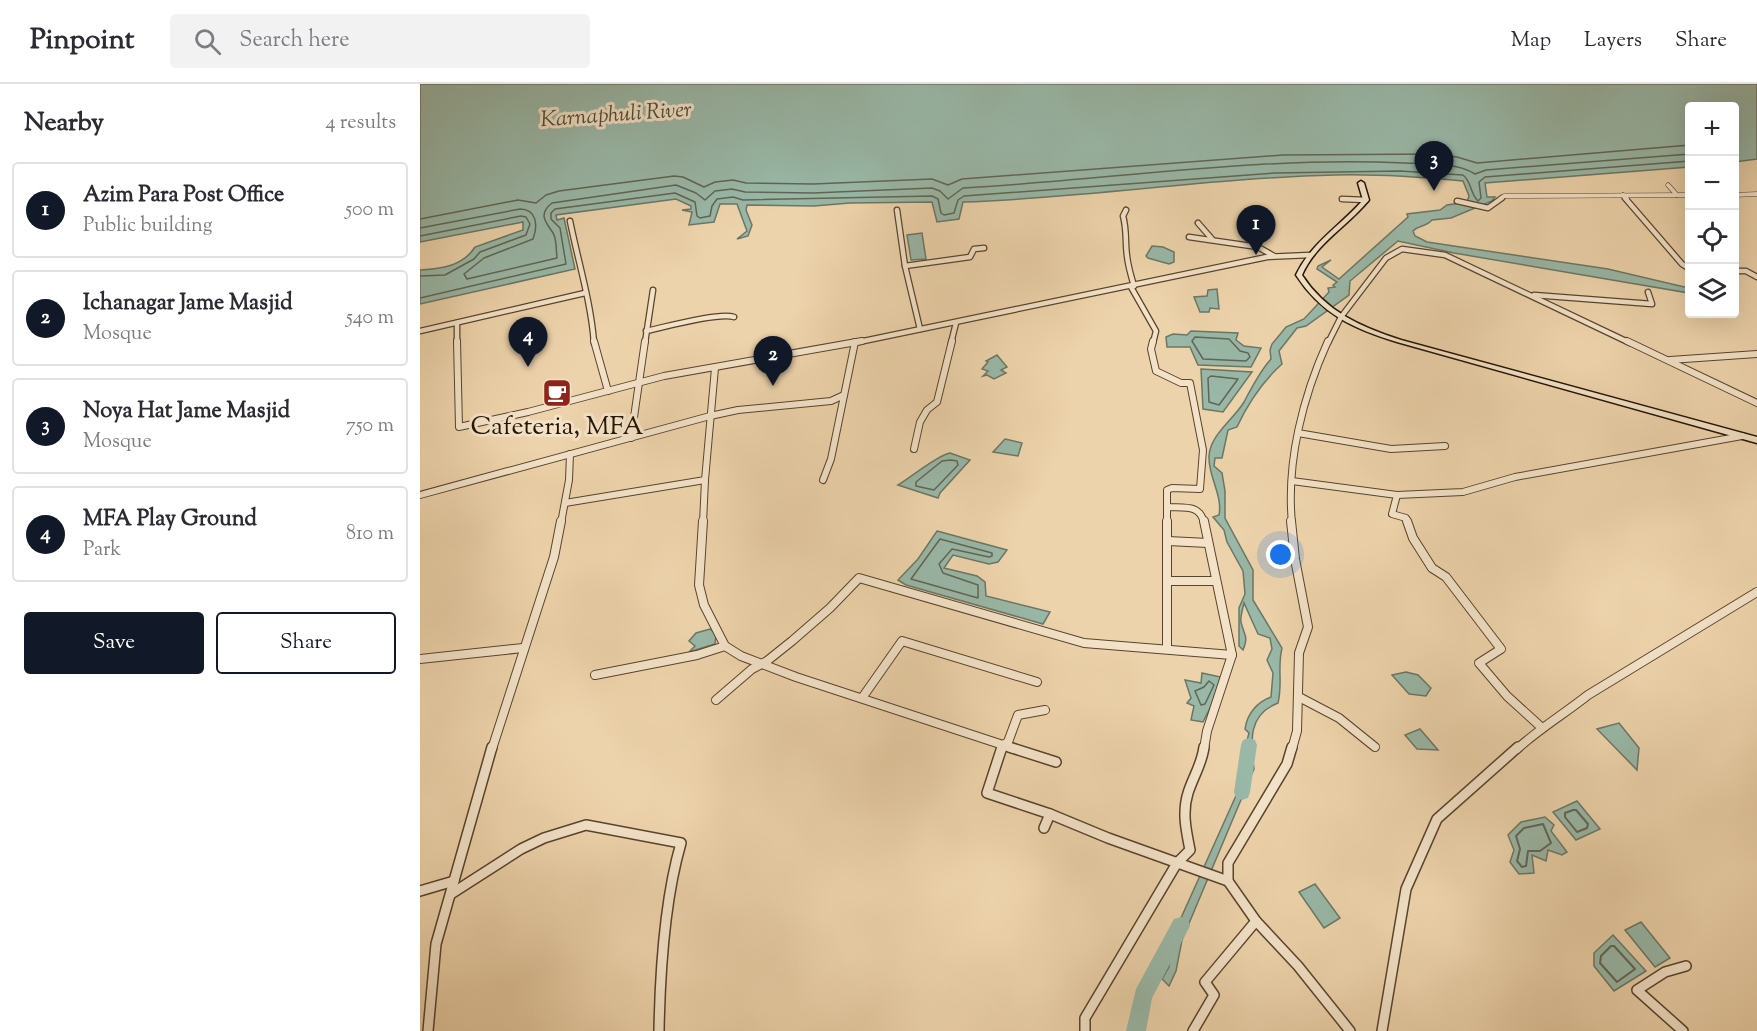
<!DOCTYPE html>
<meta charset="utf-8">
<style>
:root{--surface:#fff;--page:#f2f2f3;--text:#2b2b33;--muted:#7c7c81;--line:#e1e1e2;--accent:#111827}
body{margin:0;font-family:"Sorts Mill Goudy",serif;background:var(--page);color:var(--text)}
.controls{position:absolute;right:18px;top:18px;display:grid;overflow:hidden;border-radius:6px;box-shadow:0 6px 24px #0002}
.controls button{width:54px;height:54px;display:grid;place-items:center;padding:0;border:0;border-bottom:2px solid var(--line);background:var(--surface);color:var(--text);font:30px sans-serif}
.you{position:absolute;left:861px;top:471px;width:21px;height:21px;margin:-15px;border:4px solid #fff;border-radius:50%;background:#1a73e8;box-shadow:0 0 0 9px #1a73e833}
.badge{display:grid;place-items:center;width:39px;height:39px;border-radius:50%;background:var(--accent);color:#fff;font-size:20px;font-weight:700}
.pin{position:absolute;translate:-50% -50px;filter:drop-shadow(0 2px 3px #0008)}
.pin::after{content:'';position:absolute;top:32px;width:21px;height:18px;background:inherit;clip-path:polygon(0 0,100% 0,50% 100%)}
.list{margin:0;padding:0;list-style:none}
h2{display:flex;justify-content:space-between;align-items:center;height:78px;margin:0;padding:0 24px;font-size:26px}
h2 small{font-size:20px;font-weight:400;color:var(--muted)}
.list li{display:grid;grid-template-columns:39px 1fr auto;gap:18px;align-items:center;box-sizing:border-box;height:96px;margin:0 12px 12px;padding:0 12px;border:2px solid var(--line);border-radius:6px}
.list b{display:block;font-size:22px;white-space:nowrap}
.list p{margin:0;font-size:20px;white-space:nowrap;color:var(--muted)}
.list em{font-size:20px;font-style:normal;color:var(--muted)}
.actions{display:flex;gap:12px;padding:18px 24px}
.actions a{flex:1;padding:14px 0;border:2px solid var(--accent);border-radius:6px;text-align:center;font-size:21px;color:var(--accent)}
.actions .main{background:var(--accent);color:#fff}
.icon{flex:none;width:33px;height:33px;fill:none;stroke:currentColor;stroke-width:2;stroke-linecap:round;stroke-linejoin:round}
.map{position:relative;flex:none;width:1337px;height:947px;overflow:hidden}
header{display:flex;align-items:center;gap:36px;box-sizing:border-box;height:84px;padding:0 30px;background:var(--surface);border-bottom:2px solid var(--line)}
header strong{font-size:28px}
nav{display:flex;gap:33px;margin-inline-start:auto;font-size:21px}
.search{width:420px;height:54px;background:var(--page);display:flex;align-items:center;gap:15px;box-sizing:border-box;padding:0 21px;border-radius:6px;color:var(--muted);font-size:22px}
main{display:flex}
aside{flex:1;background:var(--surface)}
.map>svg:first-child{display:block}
</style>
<header>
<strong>Pinpoint</strong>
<div class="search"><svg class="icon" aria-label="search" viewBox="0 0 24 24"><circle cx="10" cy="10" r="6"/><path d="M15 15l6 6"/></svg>Search here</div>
<nav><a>Map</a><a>Layers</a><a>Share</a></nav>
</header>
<main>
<aside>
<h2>Nearby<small>4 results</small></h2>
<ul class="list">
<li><span class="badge">1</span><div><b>Azim Para Post Office</b><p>Public building</p></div><em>500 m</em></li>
<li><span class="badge">2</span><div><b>Ichanagar Jame Masjid</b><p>Mosque</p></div><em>540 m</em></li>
<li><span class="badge">3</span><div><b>Noya Hat Jame Masjid</b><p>Mosque</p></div><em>750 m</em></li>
<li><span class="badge">4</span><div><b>MFA Play Ground</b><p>Park</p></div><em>810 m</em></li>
</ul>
<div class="actions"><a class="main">Save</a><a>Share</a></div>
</aside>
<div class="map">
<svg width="1337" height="947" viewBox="0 0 1337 947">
<rect width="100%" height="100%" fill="#edd3ab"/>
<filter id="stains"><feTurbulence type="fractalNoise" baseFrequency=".00333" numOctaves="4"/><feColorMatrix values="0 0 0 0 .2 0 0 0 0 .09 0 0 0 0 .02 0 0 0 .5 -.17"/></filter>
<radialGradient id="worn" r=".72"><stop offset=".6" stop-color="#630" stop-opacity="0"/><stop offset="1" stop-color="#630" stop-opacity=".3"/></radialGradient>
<!-- water -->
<g fill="#99b8a8" stroke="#6b7765" stroke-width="1.5">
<path d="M 0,0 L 1337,0 L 1337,75 L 1315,78 L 1314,22 L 1270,22 L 1269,83 L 1065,99 L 1067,113 L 1075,113 L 1072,117 L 1031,134 L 1012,136 C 1006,143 999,141 993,147 L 995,152 L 1007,158 L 1188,185 L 1269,204 L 1269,209 L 1034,169 L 978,157 L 930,197 L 929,211 L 886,242 L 877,244 L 859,267 L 862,280 C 842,298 828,319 817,343 L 808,346 L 802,374 L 795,374 L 794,382 L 802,389 L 805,407 L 805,434 L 833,486 L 833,516 L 862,564 C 857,584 863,599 858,619 C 827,631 831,658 834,685 L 762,856 L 756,887 L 749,902 L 742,895 L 749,883 L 752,854 L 828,685 L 824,668 L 829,649 L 825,645 C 827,630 837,618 851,613 L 853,589 L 847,576 L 852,565 L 850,554 L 838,550 L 824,519 C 823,524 820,533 821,538 C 824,552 829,551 823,566 L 819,562 L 819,524 L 825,510 L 823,487 L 807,458 L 804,446 L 793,433 L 799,431 C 803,412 788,392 789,372 C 790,351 814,335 824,318 C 832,303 840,287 851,275 L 850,266 L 852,260 L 866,243 L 884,235 L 909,208 L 908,204 L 915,203 L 913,201 L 917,198 L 897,185 L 898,182 L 911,176 L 902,183 L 919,195 L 988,133 L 987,130 L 1020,126 L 1027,121 L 1047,118 L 1049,112 L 1043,97 C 1001,93 958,90 915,91 C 791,94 668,114 543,118 L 539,135 L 517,138 L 512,118 L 430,119 L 394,122 L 327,121 L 326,126 L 332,141 L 328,152 L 317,155 L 327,147 L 317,120 L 300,120 L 294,138 L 269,141 L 272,128 L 262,126 L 271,125 L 271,122 L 256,115 L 136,131 L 137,136 L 144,134 L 155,185 L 0,220 L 0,186 C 21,185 43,182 55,163 L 103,146 L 103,138 L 0,158 Z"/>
<path d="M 502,149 L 506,175 L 491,176 L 487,151 Z"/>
<path d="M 732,162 L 743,163 L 754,168 L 754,178 L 749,180 L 728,174 L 726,172 Z"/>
<path d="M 797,205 L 799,225 L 790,224 L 789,228 L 780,228 L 774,213 L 787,212 L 788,206 Z"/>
<path d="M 771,247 L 818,249 L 816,256 L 824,262 L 841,264 L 831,283 L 778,281 L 770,263 L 747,263 L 746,253 L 753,250 L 767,251 Z"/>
<path d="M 577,271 L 587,283 L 581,286 L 586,289 L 574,295 L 567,291 L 563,292 L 568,287 L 562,285 L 568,278 L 566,277 Z"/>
<path d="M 781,285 L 832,288 L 803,328 L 783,325 Z"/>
<path d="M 585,355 L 602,359 L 598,372 L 573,368 Z"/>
<path d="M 530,369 L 550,376 L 520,409 L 518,414 L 478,401 C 493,392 516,372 530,369 Z"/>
<path d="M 517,447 L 587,466 L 578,478 L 569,480 L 533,471 L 524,484 L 557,492 L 565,498 L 566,512 L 630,528 L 623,540 L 486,501 L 478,496 L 498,475 Z"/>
<path d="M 290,545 L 296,550 L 295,560 L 269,568 L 275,562 L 269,557 L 276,549 Z"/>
<path d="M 986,588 L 998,591 L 1011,604 L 1006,612 L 989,610 L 972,591 Z"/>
<path d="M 782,589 L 805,594 L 783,638 L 771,636 L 774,622 L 767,619 L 771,614 L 765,596 L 781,599 Z"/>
<path d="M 1199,639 L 1219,664 L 1217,686 L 1177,645 Z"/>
<path d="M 1000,645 L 1018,666 L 997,665 L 985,651 Z"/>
<path d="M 1157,717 L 1180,745 L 1156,756 L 1133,728 Z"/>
<path d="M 1125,733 L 1134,741 L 1131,747 L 1147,768 L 1142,771 L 1128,766 L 1126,777 L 1112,771 L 1114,789 L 1099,790 L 1090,778 L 1094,766 L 1088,751 L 1101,738 Z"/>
<path d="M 895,800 L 920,834 L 904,844 L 879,808 Z"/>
<path d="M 1221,838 L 1250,874 L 1235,883 L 1205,846 Z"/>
<path d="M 1193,851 L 1226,887 L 1194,907 L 1174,882 L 1174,869 Z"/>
</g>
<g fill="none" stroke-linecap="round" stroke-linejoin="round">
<!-- shore-far1 -->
<g stroke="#606654" stroke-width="1.5">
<path d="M 0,135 L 98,116 L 116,119 L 126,111 L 139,107 L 254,92 L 263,93 L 284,103 L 295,98 L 313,96 L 326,99 L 393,100 L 512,95 L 528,101 L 542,95 L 863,71 L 1015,70 L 1037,73 L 1057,79 L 1270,61"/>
<path d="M 0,144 L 100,125 C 117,125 118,142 113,155 L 64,174 L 44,190 L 47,195 L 137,174 C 136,167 137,155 133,149 C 125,137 118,130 132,119 L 256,101 L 276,109 L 285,116 L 295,107 L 312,105 L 325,108 L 393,109 L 512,104 L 520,107 L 528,115 L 543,104 C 690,96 837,72 984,79 C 1008,80 1035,78 1055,90 L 1066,86 L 1270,70"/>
<path d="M 0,152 L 101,132 L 106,133 L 110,140 L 106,151 L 60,168 L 54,175 L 25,191 L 0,192"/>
<path d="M 0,214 L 146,180 L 140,144 L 131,135 L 131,129 L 135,125 L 255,109 L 275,118 L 277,132 L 280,134 L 290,132 L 292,122 L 297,115 L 313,113 L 323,116 L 512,112 L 518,115 L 521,129 L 524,131 L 534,129 L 538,116 L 544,112 L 855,89 L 980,87 L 1043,91 C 1052,98 1050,110 1058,117 L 1061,114 L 1059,98 L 1065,93 L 1270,77"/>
<path d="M 775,253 L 809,255 L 820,267 L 828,269 L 830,273 L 826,277 L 783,275 L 772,257 Z"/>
<path d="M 791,292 L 818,295 L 799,321 L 789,318 L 788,294 Z"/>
<path d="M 531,376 L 537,377 L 538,381 L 514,406 L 496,402 L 496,398 L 522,377 Z"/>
<path d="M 520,455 L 572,469 L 572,472 L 569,473 L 532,465 L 519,480 L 523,489 L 558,501 L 558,514 L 491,495 Z"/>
<path d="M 789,597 L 794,601 L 785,620 L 781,621 L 775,607 L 784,603 Z"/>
</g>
<!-- shore -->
<g stroke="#606654" stroke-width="2">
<path d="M 1153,726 L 1156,726 L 1168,740 L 1167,744 L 1157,748 L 1145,733 L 1145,729 Z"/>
<path d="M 1123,740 L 1131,759 L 1120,767 L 1108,767 L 1106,782 L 1102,783 L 1097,777 L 1100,765 L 1096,752 L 1104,744 Z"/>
<path d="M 1191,862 L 1194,862 L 1215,885 L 1197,898 L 1180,879 L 1181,872 Z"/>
</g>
<!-- river -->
<g fill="#99b8a8" fill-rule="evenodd">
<path d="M 829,654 L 835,656 L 837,661 L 830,708 L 828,714 L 822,716 L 816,714 L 814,708 L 821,661 L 823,656 Z"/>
<path d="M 761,833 L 768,835 L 770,842 L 732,914 L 726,947 L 706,947 L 716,905 L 754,835 Z"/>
</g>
<!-- minor-far4 casing -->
<g stroke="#58442c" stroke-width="5">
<g id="minor-far4">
<path d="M 1248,101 L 1257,111"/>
<path d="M 1203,111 L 1207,115"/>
<path d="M 1314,111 L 1337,110"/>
<path d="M 922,115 L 926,115"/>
<path d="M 1080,115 L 1084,112 L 1270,111"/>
</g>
</g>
<!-- minor-far3 casing -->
<g stroke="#58442c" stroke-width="7">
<g id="minor-far3">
<path d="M 1205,114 L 1262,180 L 1270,185"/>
<path d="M 922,115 L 946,116"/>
<path d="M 1037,117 L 1068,124 L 1082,114"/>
<path d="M 477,126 L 485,182 L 500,245"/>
<path d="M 706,126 L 703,132 C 707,146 705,158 707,172 C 708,182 711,192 714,202"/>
<path d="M 150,137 C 158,177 171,218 174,259"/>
<path d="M 778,139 L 792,155"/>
<path d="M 769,153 L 838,163 L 854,172"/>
<path d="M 485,182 L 550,173 L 554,165 L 564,164"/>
<path d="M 1314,187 L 1326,187 L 1337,193"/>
<path d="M 711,203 L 736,247 L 733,259"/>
<path d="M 1114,211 L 1232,220 L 1228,208"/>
<path d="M 37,239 L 37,259"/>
<path d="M 0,247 L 165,209"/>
<path d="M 226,247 C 245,243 299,228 314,233"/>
<path d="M 225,259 L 233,206"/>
<path d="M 434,259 L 847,173 L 890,171"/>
<path d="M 531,259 L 536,239"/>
<path d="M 908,259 L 921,233 L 966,174 L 982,165 L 1025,171 L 1210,259"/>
</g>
</g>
<!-- minor-far2 casing -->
<g stroke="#58442c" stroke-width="8">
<g id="minor-far2">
<path d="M 37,257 L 39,343 L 108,328 L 244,292 L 442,257"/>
<path d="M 174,257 L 188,307"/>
<path d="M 733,257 L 731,265 L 736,287 L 761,299 L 770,299 L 783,366 L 780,405 L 752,404 L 747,406 L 747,439"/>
<path d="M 1207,257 L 1337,319"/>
<path d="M 1250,276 L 1337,270"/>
<path d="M 878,349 L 971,365 L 1025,362"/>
<path d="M 211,354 L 225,257"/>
<path d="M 494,365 L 500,338 L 507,326 L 517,318 L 532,257"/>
<path d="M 403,396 L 411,375 L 435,258"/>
<path d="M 872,397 L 977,411 L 972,430 L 986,434 L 988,439"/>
<path d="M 0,411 L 290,332 L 318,326 L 411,317 L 424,311"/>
<path d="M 977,411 L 1043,408 L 1095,393 L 1322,352"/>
<path d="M 145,419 L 285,396 L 295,284"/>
<path d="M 748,423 C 764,424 780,420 784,439"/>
<path d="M 141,439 L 149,396 L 150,370"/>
<path d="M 283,439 L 285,396"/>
<path d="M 872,439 C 866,378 883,312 908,257"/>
</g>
</g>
<!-- minor-far1 casing -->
<g stroke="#58442c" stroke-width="10">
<g id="minor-far1">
<path d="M 283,437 L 279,501 L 284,521 L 305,562"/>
<path d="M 747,437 L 747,564"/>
<path d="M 784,437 L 812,571 L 787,647 L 784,665"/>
<path d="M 871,437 L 875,475 L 888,543 L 879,569 L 877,647 L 872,665"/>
<path d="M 987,437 L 993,454 L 1012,484 L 1026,493 L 1081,565 L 1059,579 L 1087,612 L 1121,643"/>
<path d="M 748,457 L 788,459"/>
<path d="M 748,497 L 796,497"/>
<path d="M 0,575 L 103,564"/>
<path d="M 175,591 L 277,571 L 305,562 L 321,572 L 376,593 L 583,661 L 582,665"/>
<path d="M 879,613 L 919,634 L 955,663"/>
<path d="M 442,614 L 482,557 L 617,598"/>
<path d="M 296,616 L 332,585 L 347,577 L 372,557 L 410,524 L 439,494 L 664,559 L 812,571"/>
<path d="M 72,665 L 134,473 L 141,437"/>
<path d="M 594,665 L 583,661 L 588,658 L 598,631 L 625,626"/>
<path d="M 1097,665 C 1119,645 1144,630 1168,611 L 1337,508"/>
</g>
</g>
<!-- minor casing -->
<g stroke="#58442c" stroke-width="12">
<g id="minor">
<path d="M 582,663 L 567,709 L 630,730"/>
<path d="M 589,663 L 636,678"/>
<path d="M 872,663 L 867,680 L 808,779 L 808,797 L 836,837 L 878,882 L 930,947"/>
<path d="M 624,744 L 630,730 L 688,754 L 808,797"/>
<path d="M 0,807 L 34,797"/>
<path d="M 31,810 L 101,765 L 124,754 L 166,741 L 261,759 C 245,814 240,890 239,947"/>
<path d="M 8,947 L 16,860 L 72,663"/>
<path d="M 665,947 L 665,934 L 757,779 L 770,766 C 766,746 762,728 768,709 C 773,693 782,680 784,663"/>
<path d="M 773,947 L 794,911 L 785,898 L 836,837"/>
<path d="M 962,947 L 986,805 L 1017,735 L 1098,663"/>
<path d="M 1263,947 L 1217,906 L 1245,888 L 1266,882"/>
</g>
</g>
<!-- secondary casing -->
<g stroke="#261501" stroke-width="3">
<path id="secondary" d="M 941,97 L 944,99 L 949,116 C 927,143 896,159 882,191 C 906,228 941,243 981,256 L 1337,353 L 1337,359 L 977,258 C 934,245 901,230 876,191 C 891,159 920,142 943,116 L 938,99 Z"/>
</g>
<!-- minor-far4 -->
<use href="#minor-far4" stroke="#f3e2c8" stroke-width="4"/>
<!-- minor-far3 -->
<use href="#minor-far3" stroke="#f3e2c8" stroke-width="4.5"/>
<!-- minor-far2 -->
<use href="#minor-far2" stroke="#f3e2c8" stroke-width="6"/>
<!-- minor-far1 -->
<use href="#minor-far1" stroke="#f3e2c8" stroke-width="8"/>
<!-- minor -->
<use href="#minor" stroke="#f3e2c8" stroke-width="9"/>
<!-- secondary -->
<use href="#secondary" fill="#f3e2c8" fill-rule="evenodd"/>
</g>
<!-- icons -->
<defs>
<g id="cafe-square" transform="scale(1.5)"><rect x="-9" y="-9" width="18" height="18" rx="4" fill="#8f2418" stroke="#f3e2c8"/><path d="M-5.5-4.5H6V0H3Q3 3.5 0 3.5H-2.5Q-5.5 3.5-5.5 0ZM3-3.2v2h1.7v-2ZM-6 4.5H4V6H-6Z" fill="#fff"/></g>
</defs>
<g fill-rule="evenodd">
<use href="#cafe-square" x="137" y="309"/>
</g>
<g text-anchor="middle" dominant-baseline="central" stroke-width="6" stroke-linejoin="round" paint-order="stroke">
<!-- far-water labels -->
<g font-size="22" font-style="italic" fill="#4e4e3b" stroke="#f3e2c8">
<text transform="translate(196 32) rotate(-4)">Karnaphuli River</text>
</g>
<!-- poi labels -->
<g font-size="26" fill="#261501" stroke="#f3e2c8">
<text x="137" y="343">Cafeteria, MFA</text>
</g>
</g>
<rect width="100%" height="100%" filter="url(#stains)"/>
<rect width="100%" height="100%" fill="url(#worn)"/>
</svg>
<div class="controls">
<button>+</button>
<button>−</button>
<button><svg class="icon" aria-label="locate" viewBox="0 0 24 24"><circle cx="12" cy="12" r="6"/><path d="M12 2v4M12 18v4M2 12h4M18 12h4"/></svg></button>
<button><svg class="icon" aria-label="layers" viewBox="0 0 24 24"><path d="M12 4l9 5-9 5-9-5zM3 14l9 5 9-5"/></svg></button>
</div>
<div class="you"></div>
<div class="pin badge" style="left:836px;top:171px">1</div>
<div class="pin badge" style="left:353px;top:302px">2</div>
<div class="pin badge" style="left:1014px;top:107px">3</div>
<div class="pin badge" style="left:108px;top:283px">4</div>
</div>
</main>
